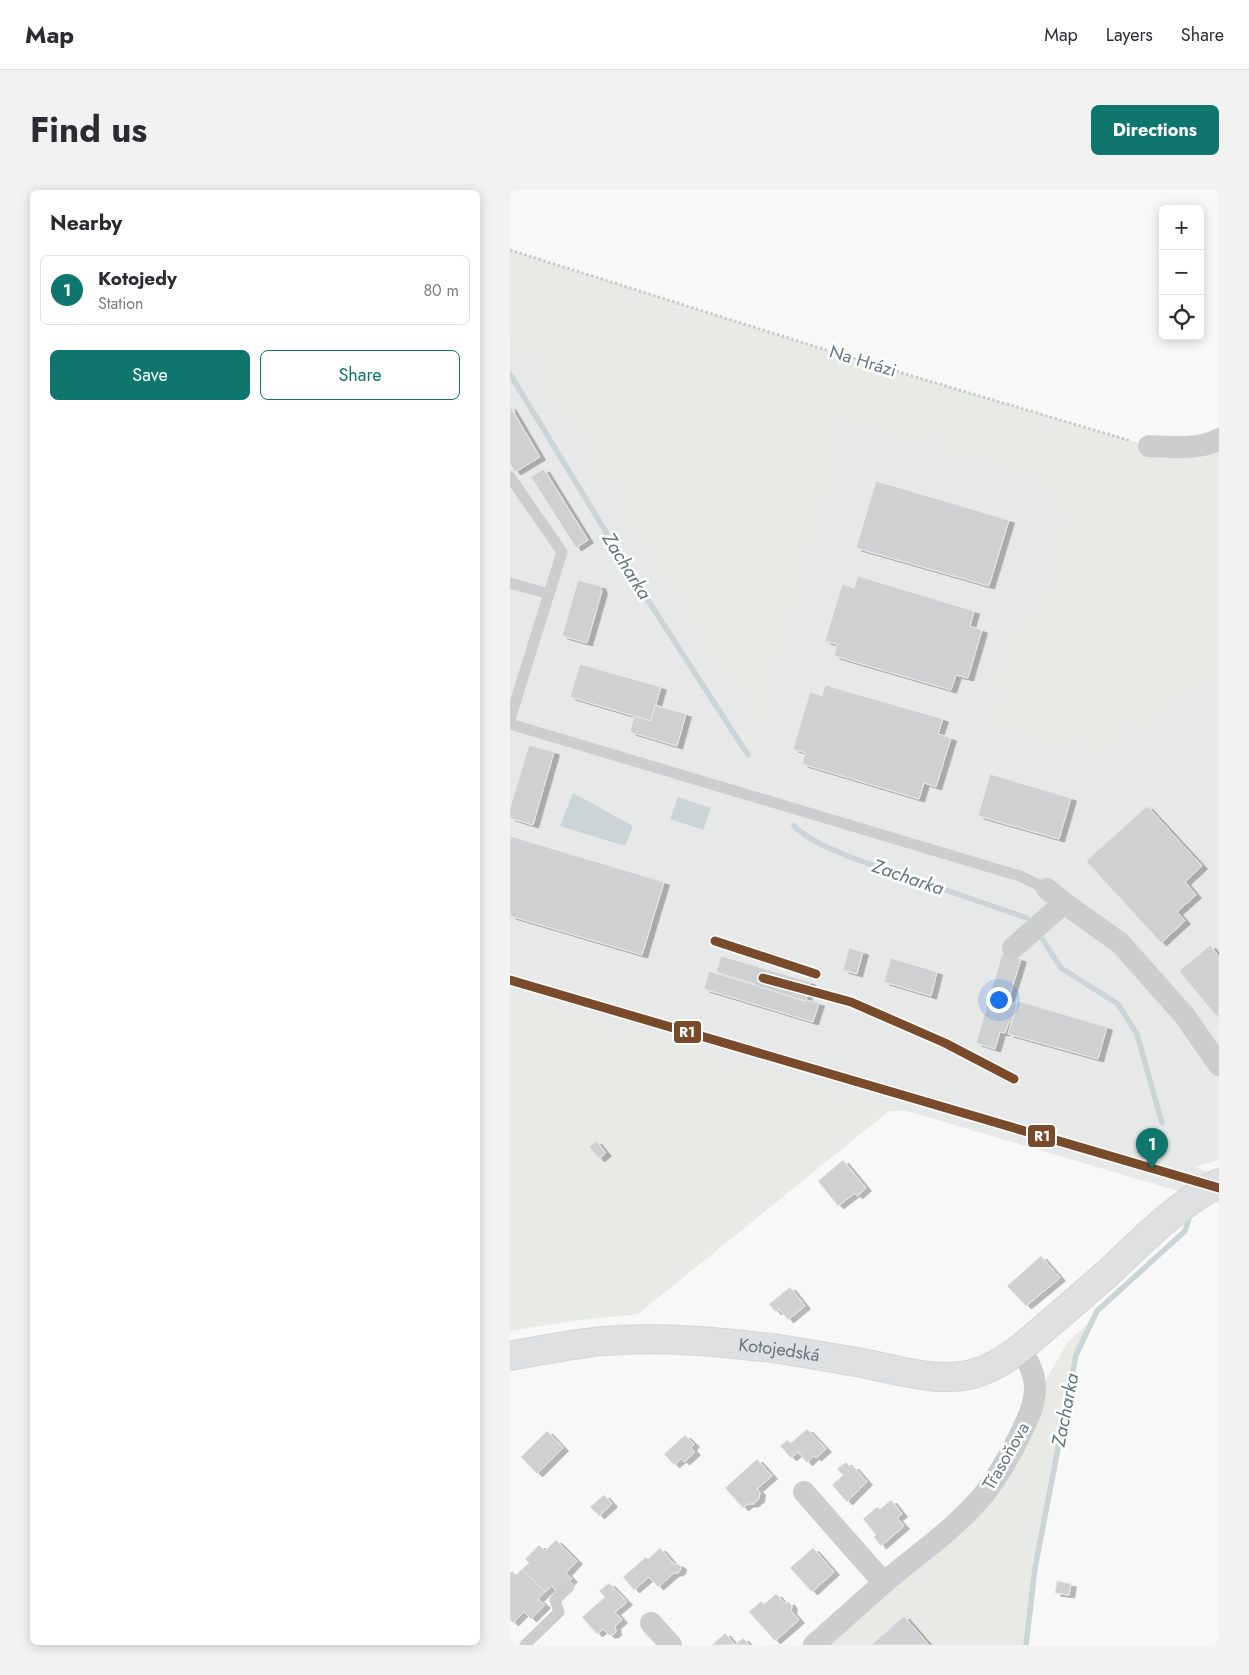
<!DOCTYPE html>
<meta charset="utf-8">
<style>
:root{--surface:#fff;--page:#f2f2f3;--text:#2b2b33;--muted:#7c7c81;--line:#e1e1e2;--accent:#0f766e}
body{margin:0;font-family:Jost,sans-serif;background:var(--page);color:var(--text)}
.controls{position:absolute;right:15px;top:15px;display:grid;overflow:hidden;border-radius:8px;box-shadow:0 2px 12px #0003}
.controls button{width:45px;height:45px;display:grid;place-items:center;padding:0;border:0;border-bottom:1px solid var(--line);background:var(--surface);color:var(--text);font:25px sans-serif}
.you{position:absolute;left:488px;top:809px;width:18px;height:18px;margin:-12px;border:4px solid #fff;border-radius:50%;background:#1a73e8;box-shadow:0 0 0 8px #1a73e833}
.badge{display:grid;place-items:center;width:32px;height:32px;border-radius:50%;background:var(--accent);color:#fff;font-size:16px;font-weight:700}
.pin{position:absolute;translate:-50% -41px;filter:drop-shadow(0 1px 2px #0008)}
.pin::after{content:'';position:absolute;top:26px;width:18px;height:15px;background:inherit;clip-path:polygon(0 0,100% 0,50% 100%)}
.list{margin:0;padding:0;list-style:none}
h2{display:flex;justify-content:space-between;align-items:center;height:65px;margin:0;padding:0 20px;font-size:21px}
h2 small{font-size:16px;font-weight:400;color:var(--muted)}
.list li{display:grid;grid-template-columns:32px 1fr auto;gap:15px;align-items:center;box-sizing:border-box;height:70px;margin:0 10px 10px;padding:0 10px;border:1px solid var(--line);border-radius:8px}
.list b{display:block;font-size:19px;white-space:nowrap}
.list p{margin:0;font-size:16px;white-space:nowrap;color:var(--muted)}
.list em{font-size:16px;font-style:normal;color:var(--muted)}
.actions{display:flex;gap:10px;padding:15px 20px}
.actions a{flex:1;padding:11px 0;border:1px solid var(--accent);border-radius:8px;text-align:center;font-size:18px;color:var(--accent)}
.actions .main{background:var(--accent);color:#fff}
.icon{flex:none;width:28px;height:28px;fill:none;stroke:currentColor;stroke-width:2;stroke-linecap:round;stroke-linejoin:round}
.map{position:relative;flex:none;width:709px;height:1455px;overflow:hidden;border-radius:8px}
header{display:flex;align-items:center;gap:30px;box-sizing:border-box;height:70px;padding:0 25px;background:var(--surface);border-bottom:1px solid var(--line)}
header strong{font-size:24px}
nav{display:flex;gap:28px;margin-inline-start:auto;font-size:18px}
.intro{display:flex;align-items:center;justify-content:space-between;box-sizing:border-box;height:120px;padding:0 30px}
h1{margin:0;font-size:35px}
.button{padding:12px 22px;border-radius:8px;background:var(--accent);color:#fff;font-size:18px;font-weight:700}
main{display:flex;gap:30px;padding:0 30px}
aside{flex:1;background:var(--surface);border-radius:8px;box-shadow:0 2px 12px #0003}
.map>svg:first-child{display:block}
</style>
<header>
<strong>Map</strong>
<nav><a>Map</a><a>Layers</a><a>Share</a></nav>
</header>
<div class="intro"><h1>Find us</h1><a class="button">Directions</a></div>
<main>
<aside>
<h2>Nearby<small></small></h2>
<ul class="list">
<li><span class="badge">1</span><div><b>Kotojedy</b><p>Station</p></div><em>80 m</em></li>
</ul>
<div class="actions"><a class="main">Save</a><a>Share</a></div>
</aside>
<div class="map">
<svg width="709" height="1455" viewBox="0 0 709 1455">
<defs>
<filter id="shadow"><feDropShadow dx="5.5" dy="3" stdDeviation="0" flood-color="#0004"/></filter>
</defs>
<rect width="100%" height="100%" fill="#f8f8f8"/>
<!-- built -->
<path fill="#e7e9e8" d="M 0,141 L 123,337 L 184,430 L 248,538 L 336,231 L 525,285 L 548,303 L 556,328 L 532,416 L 497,456 L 590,566 L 709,479 L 709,970 L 685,977 L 709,985 L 709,1013 L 0,804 Z"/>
<!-- green -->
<g fill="#e8eae5">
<path d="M 0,60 L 335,166 L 639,256 L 709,250 L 709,479 L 590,566 L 477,532 L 497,456 L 532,416 L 556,328 L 548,303 L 525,285 L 336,231 L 248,539 L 184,430 L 123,337 L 0,141 Z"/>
<path d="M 0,804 L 399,921 L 379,921 L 128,1124 L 63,1131 L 0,1141 Z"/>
<path d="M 584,1128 L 566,1165 L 525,1378 L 516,1455 L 304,1455 L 460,1319 L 558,1152 Z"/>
</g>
<!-- water -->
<g fill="#cbd5d7">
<path d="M 63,603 L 123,636 L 115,656 L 50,636 Z"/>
<path d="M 168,607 L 201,618 L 193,640 L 160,629 Z"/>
</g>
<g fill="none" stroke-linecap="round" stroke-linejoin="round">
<!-- stream -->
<g stroke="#cbd5d7" stroke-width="5.5">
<path d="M 0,184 L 130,398 L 238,565"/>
<path d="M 284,636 C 307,659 366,676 398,687 C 438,701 477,714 517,728"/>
<path d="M 533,750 L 551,778 L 608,814 L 627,844 L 652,933"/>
<path d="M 516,1455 L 525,1378 L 566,1165 L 587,1121 L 675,1041 L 679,1028"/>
</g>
</g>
<!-- building -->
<g fill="#ced0d1" stroke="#e8e8e8" filter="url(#shadow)">
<path d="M 0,216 L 30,267 L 5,282 L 0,274 Z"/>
<path d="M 34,279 L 78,350 L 66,358 L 21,287 Z"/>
<path d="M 366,291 L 499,330 L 479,396 L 346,358 Z"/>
<path d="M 348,386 L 464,421 L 460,436 L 472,440 L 458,488 L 446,485 L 441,500 L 324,466 L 327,454 L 315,451 L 332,394 L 344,398 Z"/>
<path d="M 68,390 L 90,396 L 92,401 L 77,453 L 52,446 Z"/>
<path d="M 70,474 L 151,497 L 141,531 L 60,507 Z"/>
<path d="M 315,495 L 433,529 L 428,544 L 441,548 L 426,597 L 414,593 L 409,609 L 292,574 L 295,563 L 283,559 L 300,502 L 312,506 Z"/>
<path d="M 145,515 L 176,524 L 167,556 L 120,542 L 124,526 L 141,531 Z"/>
<path d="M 19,555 L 44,562 L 23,635 L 0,628 L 0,618 Z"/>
<path d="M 480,584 L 561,608 L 549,649 L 468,626 Z"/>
<path d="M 637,616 L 692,676 L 675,692 L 686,705 L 667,722 L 675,731 L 651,753 L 576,671 Z"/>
<path d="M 0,646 L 154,692 L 132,765 L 0,726 Z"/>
<path d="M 700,755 L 709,767 L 709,824 L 706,826 L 669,781 Z"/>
<path d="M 339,758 L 353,762 L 347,784 L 333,780 Z"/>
<path d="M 492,764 L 511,769 L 498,811 L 507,814 L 502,832 L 499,832 L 495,843 L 490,842 L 485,859 L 466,853 Z"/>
<path d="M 211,766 L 300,792 L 296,810 L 295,811 L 245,796 L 245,794 L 206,782 Z"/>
<path d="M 381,768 L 427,782 L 421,806 L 374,792 Z"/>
<path d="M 199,781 L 295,811 L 296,810 L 309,813 L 303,832 L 194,799 Z"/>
<path d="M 508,811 L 597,837 L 588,869 L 498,844 Z"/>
<path d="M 86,951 L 96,963 L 89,969 L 79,957 Z"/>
<path d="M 333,970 L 356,998 L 347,1006 L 345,1003 L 328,1016 L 308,991 Z"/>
<path d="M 531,1066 L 550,1088 L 516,1116 L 497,1096 Z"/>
<path d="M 280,1097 L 295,1116 L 278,1130 L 269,1119 L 266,1122 L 259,1114 Z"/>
<path d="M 297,1239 L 316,1259 L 306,1268 L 304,1266 L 297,1273 L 288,1262 L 281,1268 L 270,1256 L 277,1250 L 281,1253 Z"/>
<path d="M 37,1241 L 53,1258 L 27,1284 L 11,1267 Z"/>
<path d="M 175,1245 L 184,1254 L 181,1258 L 185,1262 L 174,1272 L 171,1269 L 164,1275 L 154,1264 Z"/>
<path d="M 247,1269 L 262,1286 L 247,1299 L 250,1302 L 249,1309 L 243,1314 L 238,1314 L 233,1318 L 215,1298 Z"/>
<path d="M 336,1272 L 341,1278 L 343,1276 L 357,1292 L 337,1312 L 322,1295 L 333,1285 L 327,1279 Z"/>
<path d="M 94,1305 L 102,1314 L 89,1326 L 80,1317 Z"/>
<path d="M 381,1310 L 392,1324 L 387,1328 L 394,1336 L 371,1356 L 364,1347 L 366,1345 L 353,1329 L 367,1317 L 370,1319 Z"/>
<path d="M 46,1350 L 67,1371 L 56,1383 L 62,1389 L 48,1403 L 42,1396 L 35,1402 L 12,1379 L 19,1373 L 15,1369 L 29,1355 L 35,1361 Z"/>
<path d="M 150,1358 L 164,1374 L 168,1374 L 171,1377 L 170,1381 L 167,1383 L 164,1383 L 148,1397 L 139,1387 L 124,1400 L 113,1387 L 136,1367 L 138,1369 Z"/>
<path d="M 303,1358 L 324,1382 L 302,1402 L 280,1378 Z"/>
<path d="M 12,1379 L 35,1402 L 28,1409 L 35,1415 L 21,1429 L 14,1422 L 3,1433 L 0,1430 L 0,1383 L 2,1381 L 6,1385 Z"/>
<path d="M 547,1391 L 561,1394 L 559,1405 L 545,1403 Z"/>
<path d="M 99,1393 L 117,1412 L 105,1422 L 112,1430 L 105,1436 L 106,1442 L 103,1445 L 99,1445 L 93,1439 L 87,1444 L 72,1427 L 95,1407 L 89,1401 Z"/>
<path d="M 266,1404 L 274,1413 L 279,1412 L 282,1416 L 281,1421 L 289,1430 L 265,1451 L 239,1422 L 251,1411 L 254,1414 Z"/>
<path d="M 394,1426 L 419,1455 L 361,1455 Z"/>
<path d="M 215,1443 L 225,1455 L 233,1448 L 239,1455 L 202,1455 Z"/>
</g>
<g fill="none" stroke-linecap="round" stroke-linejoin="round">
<!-- secondary casing -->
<g stroke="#d4d5d6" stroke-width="30">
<g id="secondary">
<path id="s1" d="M 0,1166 C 31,1160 62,1154 93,1151 C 151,1146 211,1152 269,1159 C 300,1164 331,1169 362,1175 C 395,1182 432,1193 466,1183 C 495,1174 518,1152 540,1133 C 560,1116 580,1099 599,1082 C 631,1052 670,1012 709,993"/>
</g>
</g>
<!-- path -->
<path stroke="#c9cacb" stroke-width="3" stroke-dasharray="2.5 2.5" stroke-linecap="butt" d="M 0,60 L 335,166 L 621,251"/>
<!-- lane -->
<g stroke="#cbcdce" stroke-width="11">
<path d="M 0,287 L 52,362 L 0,529"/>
<path d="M 0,393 L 39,404"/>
<path d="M 0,534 L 510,686 L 537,699"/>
<path d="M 15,1455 L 49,1422 L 45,1410 L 59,1397"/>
</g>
<!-- street -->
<g stroke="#cbcdce" stroke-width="22">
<path d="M 639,256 C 660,257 691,260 709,249"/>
<path d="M 537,699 L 554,713 L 610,753 L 674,825 L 709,875"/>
<path d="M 503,758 L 554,713"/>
<path d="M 294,1302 L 374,1393"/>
<path d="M 141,1433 L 161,1455"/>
<path d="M 304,1455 C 329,1433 353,1411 378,1389 C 411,1362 448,1336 475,1303 C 488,1286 499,1267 509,1247 C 526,1213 534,1192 510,1159"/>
</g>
<!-- secondary -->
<use href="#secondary" stroke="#dfe0e1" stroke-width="28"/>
<!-- rail-1 casing -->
<g stroke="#fff" stroke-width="12">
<g id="rail-1">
<path d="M 205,751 L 306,784"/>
<path d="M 253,788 L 341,812 L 435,853 L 504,889"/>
<path d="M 0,790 L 709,998"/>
</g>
</g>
<!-- rail-1 -->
<use href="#rail-1" stroke="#7a4b2a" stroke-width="9"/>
</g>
<g text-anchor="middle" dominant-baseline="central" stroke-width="5" stroke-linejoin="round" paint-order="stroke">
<!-- street labels -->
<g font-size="18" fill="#657781" stroke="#fff">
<text transform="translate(353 171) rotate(17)">Na Hrázi</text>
<text stroke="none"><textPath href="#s1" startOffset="271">Kotojedská</textPath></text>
<text transform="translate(496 1266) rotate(-60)">Třasoňova</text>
</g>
<!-- water labels -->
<g font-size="19" font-style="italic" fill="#60767b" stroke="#fff">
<text transform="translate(117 376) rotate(58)">Zacharka</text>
<text transform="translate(398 687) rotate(19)">Zacharka</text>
<text transform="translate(555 1220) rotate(-79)">Zacharka</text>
</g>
</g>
<g stroke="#fff" stroke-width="2">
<rect x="163" y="830" width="29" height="24" rx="5" fill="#7a4b2a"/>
<rect x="517" y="934" width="29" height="24" rx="5" fill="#7a4b2a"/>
</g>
<g font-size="14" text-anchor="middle" font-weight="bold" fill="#fff">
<text x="177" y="847">R1</text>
<text x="532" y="951">R1</text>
</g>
</svg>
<div class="controls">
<button>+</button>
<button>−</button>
<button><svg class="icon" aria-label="locate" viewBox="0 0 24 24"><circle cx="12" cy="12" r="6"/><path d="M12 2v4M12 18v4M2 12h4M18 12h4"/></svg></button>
</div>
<div class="you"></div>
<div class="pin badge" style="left:642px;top:979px">1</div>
</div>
</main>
